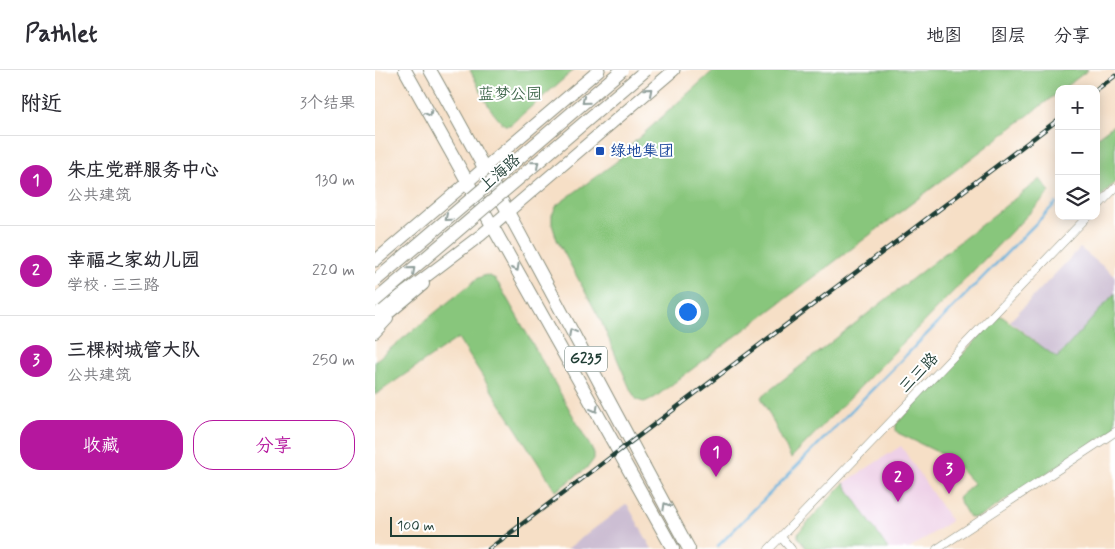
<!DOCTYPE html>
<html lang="zh">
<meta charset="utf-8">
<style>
:root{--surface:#fff;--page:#f7f7f7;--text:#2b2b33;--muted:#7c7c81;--line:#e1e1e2;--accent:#b5179e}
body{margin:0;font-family:Mynerve,"LXGW WenKai TC",sans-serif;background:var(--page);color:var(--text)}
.controls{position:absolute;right:15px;top:15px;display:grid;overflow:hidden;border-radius:10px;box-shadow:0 2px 12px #0003}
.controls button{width:45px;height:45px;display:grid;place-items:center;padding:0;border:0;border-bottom:1px solid var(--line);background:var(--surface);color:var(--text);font:25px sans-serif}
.scale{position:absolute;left:15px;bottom:12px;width:129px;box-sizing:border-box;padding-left:5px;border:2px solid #1f3d34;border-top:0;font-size:14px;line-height:18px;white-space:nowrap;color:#1f3d34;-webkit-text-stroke:4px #fff;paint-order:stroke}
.you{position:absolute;left:312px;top:241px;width:18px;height:18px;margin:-12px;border:4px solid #fff;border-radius:50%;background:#1a73e8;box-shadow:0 0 0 8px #1a73e833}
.badge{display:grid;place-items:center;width:32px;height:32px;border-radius:50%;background:var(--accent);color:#fff;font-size:16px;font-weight:700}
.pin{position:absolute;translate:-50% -41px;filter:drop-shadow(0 1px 2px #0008)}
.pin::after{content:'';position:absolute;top:26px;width:18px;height:15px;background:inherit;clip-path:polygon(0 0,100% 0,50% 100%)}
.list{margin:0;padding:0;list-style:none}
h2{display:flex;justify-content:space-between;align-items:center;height:65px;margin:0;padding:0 20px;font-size:21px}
h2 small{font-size:16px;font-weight:400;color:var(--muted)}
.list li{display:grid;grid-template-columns:32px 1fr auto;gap:15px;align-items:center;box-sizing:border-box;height:90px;padding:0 20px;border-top:1px solid var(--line)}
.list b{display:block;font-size:19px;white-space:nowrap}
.list p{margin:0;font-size:16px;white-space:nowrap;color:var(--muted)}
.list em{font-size:16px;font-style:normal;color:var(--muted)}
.actions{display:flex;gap:10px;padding:15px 20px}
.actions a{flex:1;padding:11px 0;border:1px solid var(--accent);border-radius:20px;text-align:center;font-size:18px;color:var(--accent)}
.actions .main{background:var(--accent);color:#fff}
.icon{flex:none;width:28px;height:28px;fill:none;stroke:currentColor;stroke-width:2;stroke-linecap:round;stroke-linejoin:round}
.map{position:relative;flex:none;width:740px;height:479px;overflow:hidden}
header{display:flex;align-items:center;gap:30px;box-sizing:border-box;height:70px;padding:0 25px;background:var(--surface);border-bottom:1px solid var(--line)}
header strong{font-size:24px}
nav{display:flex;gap:28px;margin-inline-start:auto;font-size:18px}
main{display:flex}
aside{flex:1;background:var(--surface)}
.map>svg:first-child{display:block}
</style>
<header>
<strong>Pathlet</strong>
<nav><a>地图</a><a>图层</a><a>分享</a></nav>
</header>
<main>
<aside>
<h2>附近<small>3个结果</small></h2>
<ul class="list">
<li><span class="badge">1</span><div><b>朱庄党群服务中心</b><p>公共建筑</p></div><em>130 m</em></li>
<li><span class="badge">2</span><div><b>幸福之家幼儿园</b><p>学校 · 三三路</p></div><em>220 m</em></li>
<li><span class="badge">3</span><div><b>三棵树城管大队</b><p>公共建筑</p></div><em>250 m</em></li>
</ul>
<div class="actions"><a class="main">收藏</a><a>分享</a></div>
</aside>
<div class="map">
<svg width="740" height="479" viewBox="0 0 740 479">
<rect width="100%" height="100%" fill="#fff"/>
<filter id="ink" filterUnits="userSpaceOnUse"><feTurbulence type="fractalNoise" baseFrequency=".02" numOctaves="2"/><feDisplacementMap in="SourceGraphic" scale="10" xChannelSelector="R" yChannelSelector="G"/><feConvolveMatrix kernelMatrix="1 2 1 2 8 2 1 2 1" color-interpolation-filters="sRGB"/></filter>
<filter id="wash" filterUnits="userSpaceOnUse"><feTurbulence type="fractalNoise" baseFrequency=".0096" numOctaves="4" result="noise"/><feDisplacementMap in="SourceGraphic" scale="20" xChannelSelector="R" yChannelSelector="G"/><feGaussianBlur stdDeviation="1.12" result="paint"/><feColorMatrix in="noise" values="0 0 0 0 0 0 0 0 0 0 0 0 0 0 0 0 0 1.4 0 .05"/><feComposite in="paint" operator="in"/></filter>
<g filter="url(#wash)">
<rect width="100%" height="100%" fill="#f6dfc6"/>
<!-- built -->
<path fill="#eed0e7" d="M 526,376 L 576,451 L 534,479 L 513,479 L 469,413 Z"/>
<!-- industrial -->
<g fill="#ccbed3">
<path d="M 705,178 L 740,206 L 740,223 L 682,288 L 635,251 Z"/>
<path d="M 252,434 L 277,479 L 192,479 Z"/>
</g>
<!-- green -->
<g fill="#88c67c" stroke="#548258">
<path d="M 95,0 L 199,0 L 135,55 L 130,55 C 113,42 105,18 95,0 Z"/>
<path d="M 339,0 L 713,0 L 688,19 L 684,19 L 684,22 L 279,328 L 269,332 L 262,330 L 256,321 L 226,251 L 182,170 L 177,154 L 177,145 L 182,135 L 241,92 L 257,74 Z"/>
<path d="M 740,54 L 740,112 L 721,132 L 721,68 Z"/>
<path d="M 665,109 L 675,122 L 416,388 L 386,327 Z"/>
<path d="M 111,205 L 119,208 L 125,216 L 219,383 L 219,389 L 213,397 L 181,421 L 83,268 L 0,325 L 0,291 L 103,208 Z"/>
<path d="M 740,223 L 740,359 L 606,446 L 598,448 L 594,447 L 583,428 L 599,414 L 575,388 L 523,363 L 521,360 L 521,354 L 625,245 L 682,288 Z"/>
<path d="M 469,413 L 513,479 L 432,479 L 423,468 L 423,463 Z"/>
</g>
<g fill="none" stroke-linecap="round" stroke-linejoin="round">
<!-- stream -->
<path stroke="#62afdb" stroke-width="2.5" d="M 343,476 L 681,133"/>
</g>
</g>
<g filter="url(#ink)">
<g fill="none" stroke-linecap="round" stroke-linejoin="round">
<!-- minor casing -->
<g stroke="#8a8e7d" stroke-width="9">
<g id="minor">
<path d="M 721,138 L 740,118"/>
<path d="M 406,467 L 416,479"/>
<path d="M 394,479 L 713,146"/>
<path d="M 562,479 L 740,362"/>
</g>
</g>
<!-- tertiary casing -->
<g stroke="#8a8e7d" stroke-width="12">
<path id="tertiary" d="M 0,263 L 13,249"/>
</g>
<!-- secondary casing -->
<g stroke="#8a8e7d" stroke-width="13">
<g id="secondary">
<path d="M 0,191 L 224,0"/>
<path d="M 0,245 L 106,165 L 299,0"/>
</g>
</g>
<!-- trunk casing -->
<g stroke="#8a8e7d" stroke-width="14">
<g id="trunk">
<path d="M 30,0 L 298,479"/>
<path d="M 55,0 C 144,158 227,320 314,479"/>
<path d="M 0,254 L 48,214"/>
</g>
</g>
<!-- minor -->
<use href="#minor" stroke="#fff" stroke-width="8"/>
<!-- tertiary -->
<use href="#tertiary" stroke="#fff" stroke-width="10"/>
<!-- secondary -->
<use href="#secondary" stroke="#fff" stroke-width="11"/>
<!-- trunk -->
<use href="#trunk" stroke="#fff" stroke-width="12"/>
<!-- rail casing -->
<g stroke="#1f3d34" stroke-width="4.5">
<g id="rail">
<path d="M 721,20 L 740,6"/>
<path d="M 114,479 L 684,49"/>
</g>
</g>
<!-- rail -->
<use href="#rail" stroke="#fff" stroke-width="2.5" stroke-dasharray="8" stroke-linecap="butt"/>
<!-- trunk-bridge casing -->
<g stroke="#8a8e7d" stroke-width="14" stroke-linecap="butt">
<g id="trunk-bridge">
<path d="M 0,211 L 247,0"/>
<path d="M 0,231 L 271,0"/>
</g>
</g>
<!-- trunk-bridge -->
<use href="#trunk-bridge" stroke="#fff" stroke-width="12"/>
</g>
<!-- one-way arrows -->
<defs><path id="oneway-chevron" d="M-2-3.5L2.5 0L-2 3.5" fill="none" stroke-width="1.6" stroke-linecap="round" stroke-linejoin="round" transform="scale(1.25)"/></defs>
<g stroke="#8f9e9a">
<use href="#oneway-chevron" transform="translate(274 21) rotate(-41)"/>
<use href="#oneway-chevron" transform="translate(210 31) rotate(140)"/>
<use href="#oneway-chevron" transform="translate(54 43) rotate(61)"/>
<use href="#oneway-chevron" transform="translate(161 94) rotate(-41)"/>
<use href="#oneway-chevron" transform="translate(73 148) rotate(139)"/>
<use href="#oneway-chevron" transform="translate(141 198) rotate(61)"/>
<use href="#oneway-chevron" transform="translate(37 200) rotate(-41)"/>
<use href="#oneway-chevron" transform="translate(197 262) rotate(-118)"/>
<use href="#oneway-chevron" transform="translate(220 339) rotate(61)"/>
<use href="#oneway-chevron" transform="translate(291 436) rotate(-119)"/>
</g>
</g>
<!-- markers -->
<rect fill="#1a4fb4" stroke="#fff" stroke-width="2" x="220" y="76" width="10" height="10" rx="2.5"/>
<g text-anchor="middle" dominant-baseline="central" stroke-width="4" stroke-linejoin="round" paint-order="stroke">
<!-- shield labels -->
<rect fill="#fff" stroke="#627771" stroke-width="1" x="190" y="276.5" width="42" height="25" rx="4"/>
<g font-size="15" font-weight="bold" fill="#1f3d34">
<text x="211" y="289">G235</text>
</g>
<!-- park labels -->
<g font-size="16" fill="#3e664a" stroke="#fff">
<text x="135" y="24">蓝梦公园</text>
</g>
<!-- transit labels -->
<g font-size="16" fill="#164399" stroke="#fff" text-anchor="start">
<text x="235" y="81">绿地集团</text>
</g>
<!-- street labels -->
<g font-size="16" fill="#1f3d34" stroke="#fff">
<text transform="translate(125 103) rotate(-41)">上海路</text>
<text transform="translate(544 303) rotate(-46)">三三路</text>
</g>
</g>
</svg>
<div class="controls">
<button>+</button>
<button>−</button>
<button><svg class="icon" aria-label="layers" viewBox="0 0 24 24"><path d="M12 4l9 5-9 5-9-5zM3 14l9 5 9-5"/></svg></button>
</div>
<div class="scale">100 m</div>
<div class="you"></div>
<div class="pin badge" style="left:341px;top:407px">1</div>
<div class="pin badge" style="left:523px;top:432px">2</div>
<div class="pin badge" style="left:574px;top:424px">3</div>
</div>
</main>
